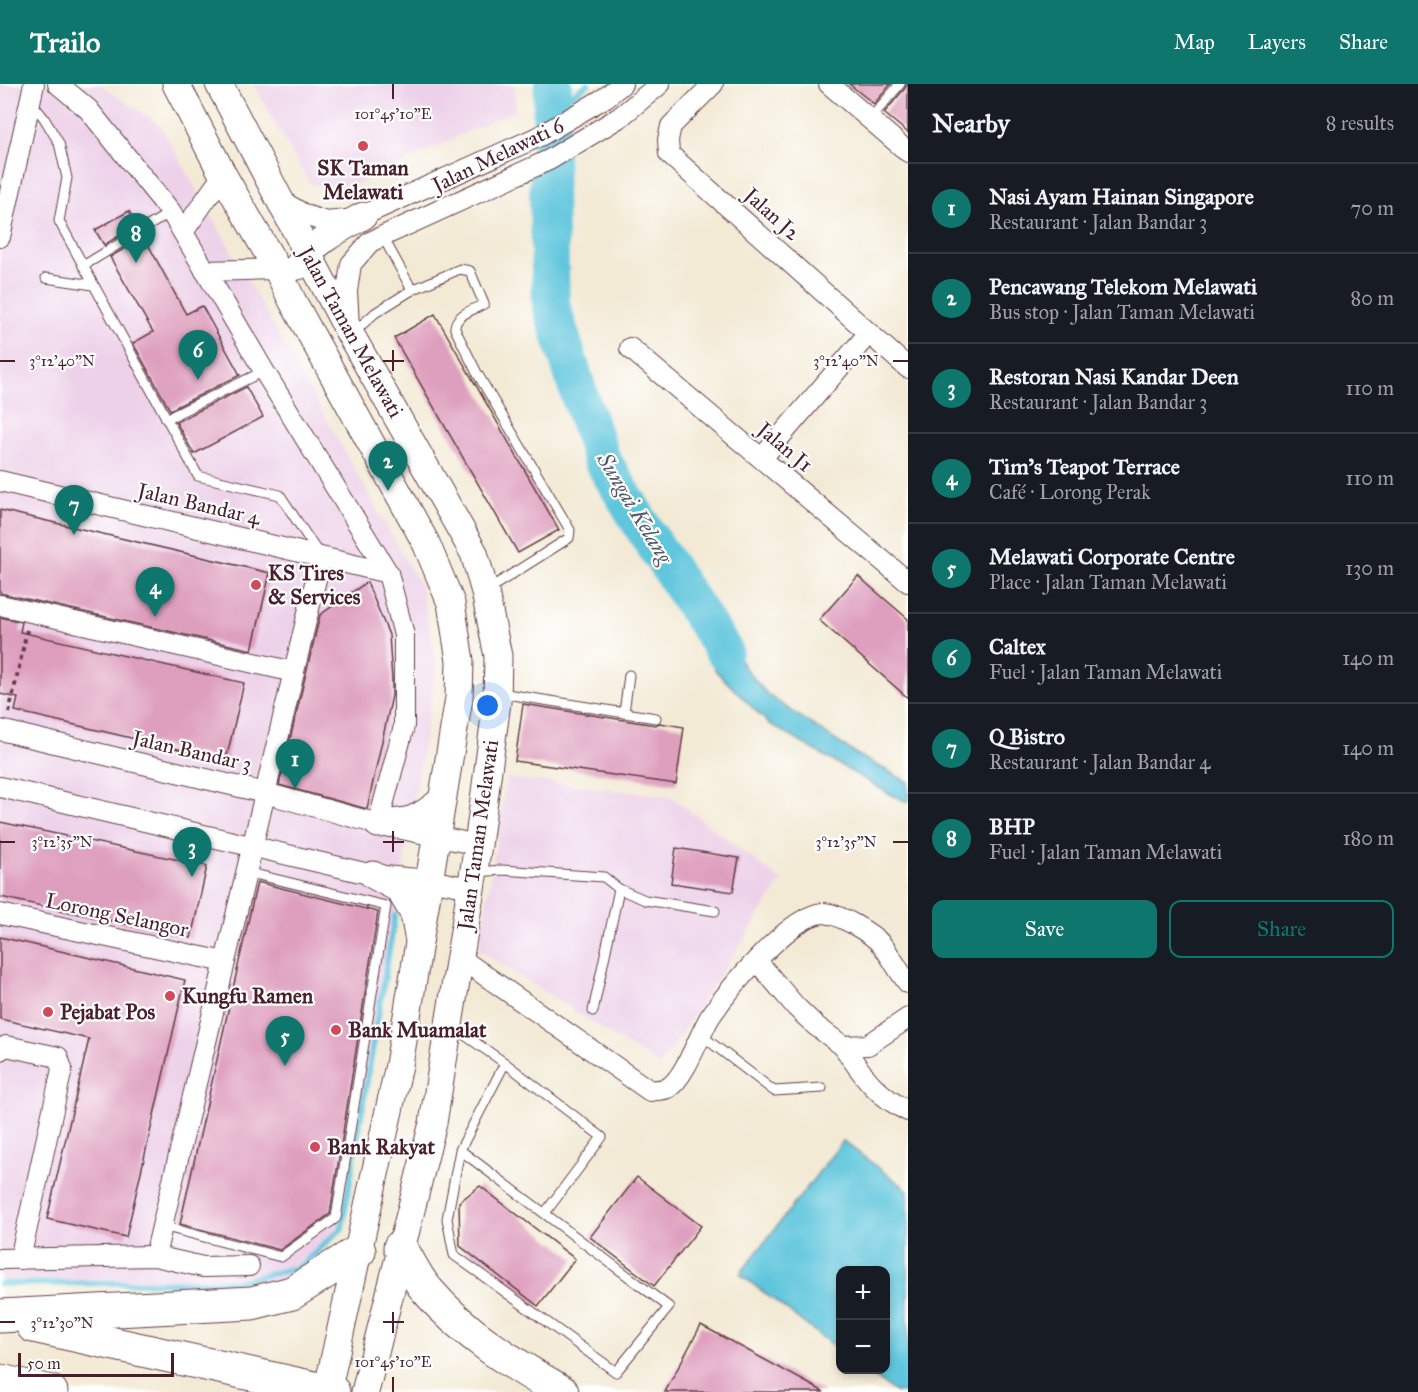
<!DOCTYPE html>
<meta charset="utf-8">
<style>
:root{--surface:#171b24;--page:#20242c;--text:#f1f3f6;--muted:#9ea1a6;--line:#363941;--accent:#0f766e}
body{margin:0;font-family:"IM FELL Great Primer",serif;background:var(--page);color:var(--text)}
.controls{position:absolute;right:18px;bottom:18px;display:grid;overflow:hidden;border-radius:12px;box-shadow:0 3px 9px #0003}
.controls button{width:54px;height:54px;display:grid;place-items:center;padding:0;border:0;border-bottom:2px solid var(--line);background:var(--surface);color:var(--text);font:30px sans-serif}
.scale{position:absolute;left:18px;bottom:15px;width:156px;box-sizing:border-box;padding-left:6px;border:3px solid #4a1f2b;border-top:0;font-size:16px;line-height:21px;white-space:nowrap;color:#4a1f2b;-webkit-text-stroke:4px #fff;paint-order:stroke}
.you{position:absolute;left:488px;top:622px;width:21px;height:21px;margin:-15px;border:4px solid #fff;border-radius:50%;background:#1a73e8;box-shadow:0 0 0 9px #1a73e833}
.badge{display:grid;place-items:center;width:39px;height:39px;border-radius:50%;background:var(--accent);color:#fff;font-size:20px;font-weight:700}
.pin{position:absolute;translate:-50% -50px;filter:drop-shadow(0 2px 3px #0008)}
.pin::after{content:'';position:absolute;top:32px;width:21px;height:18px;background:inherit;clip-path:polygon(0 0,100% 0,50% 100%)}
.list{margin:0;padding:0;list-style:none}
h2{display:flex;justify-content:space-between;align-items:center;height:78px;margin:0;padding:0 24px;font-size:26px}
h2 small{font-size:20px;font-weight:400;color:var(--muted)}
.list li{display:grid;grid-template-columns:39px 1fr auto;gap:18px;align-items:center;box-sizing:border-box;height:90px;padding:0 24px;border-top:2px solid var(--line)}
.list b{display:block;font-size:22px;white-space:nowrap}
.list p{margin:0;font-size:20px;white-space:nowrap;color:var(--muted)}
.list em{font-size:20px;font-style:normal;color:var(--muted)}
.actions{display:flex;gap:12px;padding:18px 24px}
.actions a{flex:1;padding:14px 0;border:2px solid var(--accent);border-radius:12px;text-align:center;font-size:21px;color:var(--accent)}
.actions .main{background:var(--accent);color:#fff}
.map{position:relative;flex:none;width:908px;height:1308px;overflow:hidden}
header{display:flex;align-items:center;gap:36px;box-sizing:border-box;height:84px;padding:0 30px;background:var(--accent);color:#fff}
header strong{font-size:28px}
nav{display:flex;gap:33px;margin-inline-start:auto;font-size:21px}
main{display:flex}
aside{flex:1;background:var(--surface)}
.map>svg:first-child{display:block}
</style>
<header>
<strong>Trailo</strong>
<nav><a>Map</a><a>Layers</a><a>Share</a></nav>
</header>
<main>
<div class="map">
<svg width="908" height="1308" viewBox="0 0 908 1308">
<rect width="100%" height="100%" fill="#fff"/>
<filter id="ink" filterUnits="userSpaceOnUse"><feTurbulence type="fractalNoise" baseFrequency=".0167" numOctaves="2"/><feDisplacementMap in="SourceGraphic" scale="12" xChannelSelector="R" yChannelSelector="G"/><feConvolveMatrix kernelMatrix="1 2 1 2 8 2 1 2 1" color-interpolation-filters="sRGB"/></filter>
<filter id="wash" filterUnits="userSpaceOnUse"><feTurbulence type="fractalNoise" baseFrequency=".008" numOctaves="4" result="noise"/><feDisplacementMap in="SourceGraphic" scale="24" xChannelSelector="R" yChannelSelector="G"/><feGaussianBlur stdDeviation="1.35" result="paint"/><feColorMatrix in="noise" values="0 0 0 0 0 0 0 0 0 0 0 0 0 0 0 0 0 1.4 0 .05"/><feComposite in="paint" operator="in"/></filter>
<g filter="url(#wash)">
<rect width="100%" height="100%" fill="#f3ead5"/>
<!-- built -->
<g fill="#edd1e9">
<path d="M 0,0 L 99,0 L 160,41 L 420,501 L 437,579 L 344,1136 L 285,1198 L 0,1196 Z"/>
<path d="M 253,0 L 514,0 L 516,25 L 341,108 L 309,99 Z"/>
<path d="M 507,694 L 670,712 L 782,797 L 660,982 L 479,866 Z"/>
</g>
<!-- water -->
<g fill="#60c6dd" stroke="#557284" stroke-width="1.5">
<path d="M 701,520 L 720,542 L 744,583 L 768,611 L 856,670 L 908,698 L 908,718 L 888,709 L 768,639 L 716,587 L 690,531 Z"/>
<path d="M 843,1057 L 908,1106 L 908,1308 L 895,1308 L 865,1286 L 886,1286 L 886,1186 L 840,1186 L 840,1267 L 740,1190 Z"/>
</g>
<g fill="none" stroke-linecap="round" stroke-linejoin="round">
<!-- stream -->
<g stroke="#60c6dd" stroke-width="6">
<path d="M 553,23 L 588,0"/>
<path d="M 0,1200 L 237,1198 L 300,1183 L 342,1144 L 395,831"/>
</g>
<!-- river -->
<path stroke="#60c6dd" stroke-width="38" d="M 553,0 L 548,110 L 551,221 L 580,313 L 602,376 L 644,445 L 724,567"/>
</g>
<g id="blocks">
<!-- building -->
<g fill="#de9fbe">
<path d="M 849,0 L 891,0 L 874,20 Z"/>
<path d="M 907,0 L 908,0 L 908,49 L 884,29 L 905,4 Z"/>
<path d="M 129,127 L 137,141 L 104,161 L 95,146 Z"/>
<path d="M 144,153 L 186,230 L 202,222 L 240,291 L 170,326 L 133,259 L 153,248 L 110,173 Z"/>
<path d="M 435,230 L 559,446 L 518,469 L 394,254 Z"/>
<path d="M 246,303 L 263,333 L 194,370 L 176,338 Z"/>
<path d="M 0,426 L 270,489 L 252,566 L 0,509 Z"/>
<path d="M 858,492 L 908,535 L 908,614 L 819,536 Z"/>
<path d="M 367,498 L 389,551 L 392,596 L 392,612 L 367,725 L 279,701 L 320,531 Z"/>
<path d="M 0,533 L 22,538 L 20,548 L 244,599 L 226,676 L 15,627 L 18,614 L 0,610 Z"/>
<path d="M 523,620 L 655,641 L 660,639 L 684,643 L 676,700 L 515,677 Z"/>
<path d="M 0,738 L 207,782 L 191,854 L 0,813 Z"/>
<path d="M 676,764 L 739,774 L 733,808 L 671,799 Z"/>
<path d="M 257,798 L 378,828 L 330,1130 L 280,1166 L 180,1140 Z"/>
<path d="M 0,853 L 185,896 L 126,1153 L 47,1135 L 89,955 L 0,935 Z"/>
<path d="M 637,1093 L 701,1142 L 654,1202 L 590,1153 Z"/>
<path d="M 480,1102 L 575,1175 L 538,1222 L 460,1162 L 459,1118 Z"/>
<path d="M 701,1241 L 824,1308 L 665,1308 Z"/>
</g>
</g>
</g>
<g filter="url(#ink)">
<use href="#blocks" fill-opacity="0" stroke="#633d44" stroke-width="1.5"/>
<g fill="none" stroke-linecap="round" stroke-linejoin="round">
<!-- service casing -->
<g stroke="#633d44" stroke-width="11">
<g id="service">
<path d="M 31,18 L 44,34 L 59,59 L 67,94 L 59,137 L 198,392 L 280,411 L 320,472"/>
<path d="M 870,35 L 900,0"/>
<path d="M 382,151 L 412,206"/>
<path d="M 83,182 L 171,128"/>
<path d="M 46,194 L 93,201"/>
<path d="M 353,249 L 375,229 L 412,206 L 460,185 L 470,187 L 484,220 C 473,226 454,231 455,245 L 477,289 L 570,446 L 569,454 L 487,506"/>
<path d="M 166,335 L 264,287"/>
<path d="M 500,609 L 656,634"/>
<path d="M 624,629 L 629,591"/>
<path d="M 476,788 L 502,786 L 604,793 L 619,805 L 645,816 L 715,827"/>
<path d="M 593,927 L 619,805"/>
<path d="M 453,943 L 505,979 L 460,1066 L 447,1135 L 454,1171 L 616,1288 L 669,1223 L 460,1066"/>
<path d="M 701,951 L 774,1007 L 822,1004"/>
<path d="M 505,979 L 602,1053 L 545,1129"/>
<path d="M 162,1142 L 281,1173 L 336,1134 L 386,822 L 246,788"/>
</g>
</g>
<!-- minor casing -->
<g stroke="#633d44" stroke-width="22">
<g id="minor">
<path d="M 58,0 L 88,25 L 171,128 L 264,287 L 388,489 L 404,551 L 404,642 L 378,740"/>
<path d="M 713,0 L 671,42 L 668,56 L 669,70 L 908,284"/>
<path d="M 829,0 L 908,68"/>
<path d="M 280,116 L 305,131 L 326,138 L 355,135 L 540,52 L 606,13 L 622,0"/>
<path d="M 183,148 L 223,91"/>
<path d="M 0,153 L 34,0"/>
<path d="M 205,187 L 277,185"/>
<path d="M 349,242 L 347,207 L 351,180 L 370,158 L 549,76 L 620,33 L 660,0"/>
<path d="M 630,264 L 908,498"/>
<path d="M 762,374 L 868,250"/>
<path d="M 0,397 L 388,489"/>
<path d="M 0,521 L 294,588"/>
<path d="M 0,646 L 265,709 L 378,740 L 478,761"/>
<path d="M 0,703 L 373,791 L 429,796 L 471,804"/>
<path d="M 0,830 L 225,878"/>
<path d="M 460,874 L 650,1007 C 655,1006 663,1006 668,1004 C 685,994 699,951 710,933 C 728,906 790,831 823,829 C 838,829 873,850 882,861 C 892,873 898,887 908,899"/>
<path d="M 757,877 L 796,923 L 816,942 L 843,962 L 868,961 L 908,934"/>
<path d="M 843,962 C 863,991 875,1011 908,1027"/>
<path d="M 0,966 L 6,962 L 58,973 L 62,985 L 20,1175"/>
<path d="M 155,1172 L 321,474"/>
<path d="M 0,1175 L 155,1172 L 203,1183 L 249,1182"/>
</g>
</g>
<!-- secondary casing -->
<g stroke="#633d44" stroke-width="29">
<g id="secondary">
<path d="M 176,0 L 223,91 L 277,185 L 293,218 L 426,459 L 451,519 L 460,577 L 459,614 L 399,981 L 327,1308"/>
<path d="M 219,0 L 349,248 L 474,469 L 485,508 L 498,572 L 497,618 L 478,761 L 433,1039 L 365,1308"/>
<path d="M 298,182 C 314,158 338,146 363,132"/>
<path d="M 378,740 C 410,738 417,737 442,716"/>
<path d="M 373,791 L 399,805 L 414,830 L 418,852"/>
</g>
</g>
<!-- trunk casing -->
<g stroke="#633d44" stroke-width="35">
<g id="trunk">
<path d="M 400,1163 C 409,1177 416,1194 427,1206 C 464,1250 513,1280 562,1308"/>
<path d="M 0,1232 L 252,1219 L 292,1209 L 359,1167"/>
<path d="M 33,1242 L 333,1308"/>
<path d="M 0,1297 L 51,1308"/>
</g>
</g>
<!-- path -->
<path stroke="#633d44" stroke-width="4" stroke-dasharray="4.5 4.5" stroke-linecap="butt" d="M 9,629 L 27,546"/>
<!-- service -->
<use href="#service" stroke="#fff" stroke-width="9"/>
<!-- minor -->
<use href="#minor" stroke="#fff" stroke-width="20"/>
<!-- secondary -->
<use href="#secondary" stroke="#fff" stroke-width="27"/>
<!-- trunk -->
<use href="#trunk" stroke="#fff" stroke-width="33"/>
</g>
</g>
<!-- ticks -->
<path fill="none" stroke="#4a1f2b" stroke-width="2" d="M 393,0 L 393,15M 393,266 L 393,287M 0,277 L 15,277M 383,277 L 404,277M 893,277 L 908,277M 393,747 L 393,768M 0,758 L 15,758M 383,758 L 404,758M 893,758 L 908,758M 393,1228 L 393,1249M 0,1238 L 15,1238M 383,1238 L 404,1238M 393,1293 L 393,1308"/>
<!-- markers -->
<g fill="#d1495b" stroke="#fff" stroke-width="2">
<circle cx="363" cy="62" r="6"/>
<circle cx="256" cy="501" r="6"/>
<circle cx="170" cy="912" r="6"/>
<circle cx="48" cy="928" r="6"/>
<circle cx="336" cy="946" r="6"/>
<circle cx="315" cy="1063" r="6"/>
</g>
<g text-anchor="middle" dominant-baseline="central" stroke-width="4.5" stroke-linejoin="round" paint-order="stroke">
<!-- street labels -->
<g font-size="21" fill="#4a1f2b" stroke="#fff">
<text transform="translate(498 71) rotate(-26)">Jalan Melawati 6</text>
<text transform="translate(772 130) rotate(42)">Jalan J2</text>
<text transform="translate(351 248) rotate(61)">Jalan Taman Melawati</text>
<text transform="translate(785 363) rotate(40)">Jalan J1</text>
<text transform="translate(199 420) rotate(13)">Jalan Bandar 4</text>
<text transform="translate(192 667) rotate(13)">Jalan Bandar 3</text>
<text transform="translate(478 751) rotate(-82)">Jalan Taman Melawati</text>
<text transform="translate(117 831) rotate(12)">Lorong Selangor</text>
</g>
<!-- poi labels -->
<g font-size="21" font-weight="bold" fill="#4a1f2b" stroke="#fff" text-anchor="start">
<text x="363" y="84" text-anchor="middle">SK Taman<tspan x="363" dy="24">Melawati</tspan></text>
<text x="268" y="489">KS Tires<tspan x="268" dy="24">&amp; Services</tspan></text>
<text x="182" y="912">Kungfu Ramen</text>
<text x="60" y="928">Pejabat Pos</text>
<text x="348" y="946">Bank Muamalat</text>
<text x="327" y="1063">Bank Rakyat</text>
</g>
<!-- water labels -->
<g font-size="22" font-style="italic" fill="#525969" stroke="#fff">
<text transform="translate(635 424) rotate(59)">Sungai Kelang</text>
</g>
</g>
<g font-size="15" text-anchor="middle" fill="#4a1f2b" stroke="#fff" stroke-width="4.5" stroke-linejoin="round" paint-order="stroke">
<text x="393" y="35">101°45'10"E</text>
<text x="62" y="282">3°12'40"N</text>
<text x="846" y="282">3°12'40"N</text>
<text x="62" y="763">3°12'35"N</text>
<text x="846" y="763">3°12'35"N</text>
<text x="62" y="1244">3°12'30"N</text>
<text x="393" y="1283">101°45'10"E</text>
</g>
</svg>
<div class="controls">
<button>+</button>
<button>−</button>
</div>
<div class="scale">50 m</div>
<div class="you"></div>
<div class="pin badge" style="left:295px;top:705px">1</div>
<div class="pin badge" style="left:388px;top:407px">2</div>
<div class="pin badge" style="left:192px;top:793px">3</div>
<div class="pin badge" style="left:155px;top:533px">4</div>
<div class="pin badge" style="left:285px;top:982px">5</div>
<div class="pin badge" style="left:198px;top:296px">6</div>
<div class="pin badge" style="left:74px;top:451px">7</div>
<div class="pin badge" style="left:136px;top:179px">8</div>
</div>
<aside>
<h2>Nearby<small>8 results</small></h2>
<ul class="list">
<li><span class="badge">1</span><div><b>Nasi Ayam Hainan Singapore</b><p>Restaurant · Jalan Bandar 3</p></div><em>70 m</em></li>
<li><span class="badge">2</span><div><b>Pencawang Telekom Melawati</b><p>Bus stop · Jalan Taman Melawati</p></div><em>80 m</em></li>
<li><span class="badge">3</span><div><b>Restoran Nasi Kandar Deen</b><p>Restaurant · Jalan Bandar 3</p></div><em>110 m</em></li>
<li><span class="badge">4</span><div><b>Tim's Teapot Terrace</b><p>Café · Lorong Perak</p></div><em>110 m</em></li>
<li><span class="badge">5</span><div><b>Melawati Corporate Centre</b><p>Place · Jalan Taman Melawati</p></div><em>130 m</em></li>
<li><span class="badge">6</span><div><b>Caltex</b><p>Fuel · Jalan Taman Melawati</p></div><em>140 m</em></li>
<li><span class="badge">7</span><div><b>Q Bistro</b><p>Restaurant · Jalan Bandar 4</p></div><em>140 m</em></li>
<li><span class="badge">8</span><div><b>BHP</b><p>Fuel · Jalan Taman Melawati</p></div><em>180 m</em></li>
</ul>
<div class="actions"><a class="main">Save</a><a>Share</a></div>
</aside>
</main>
